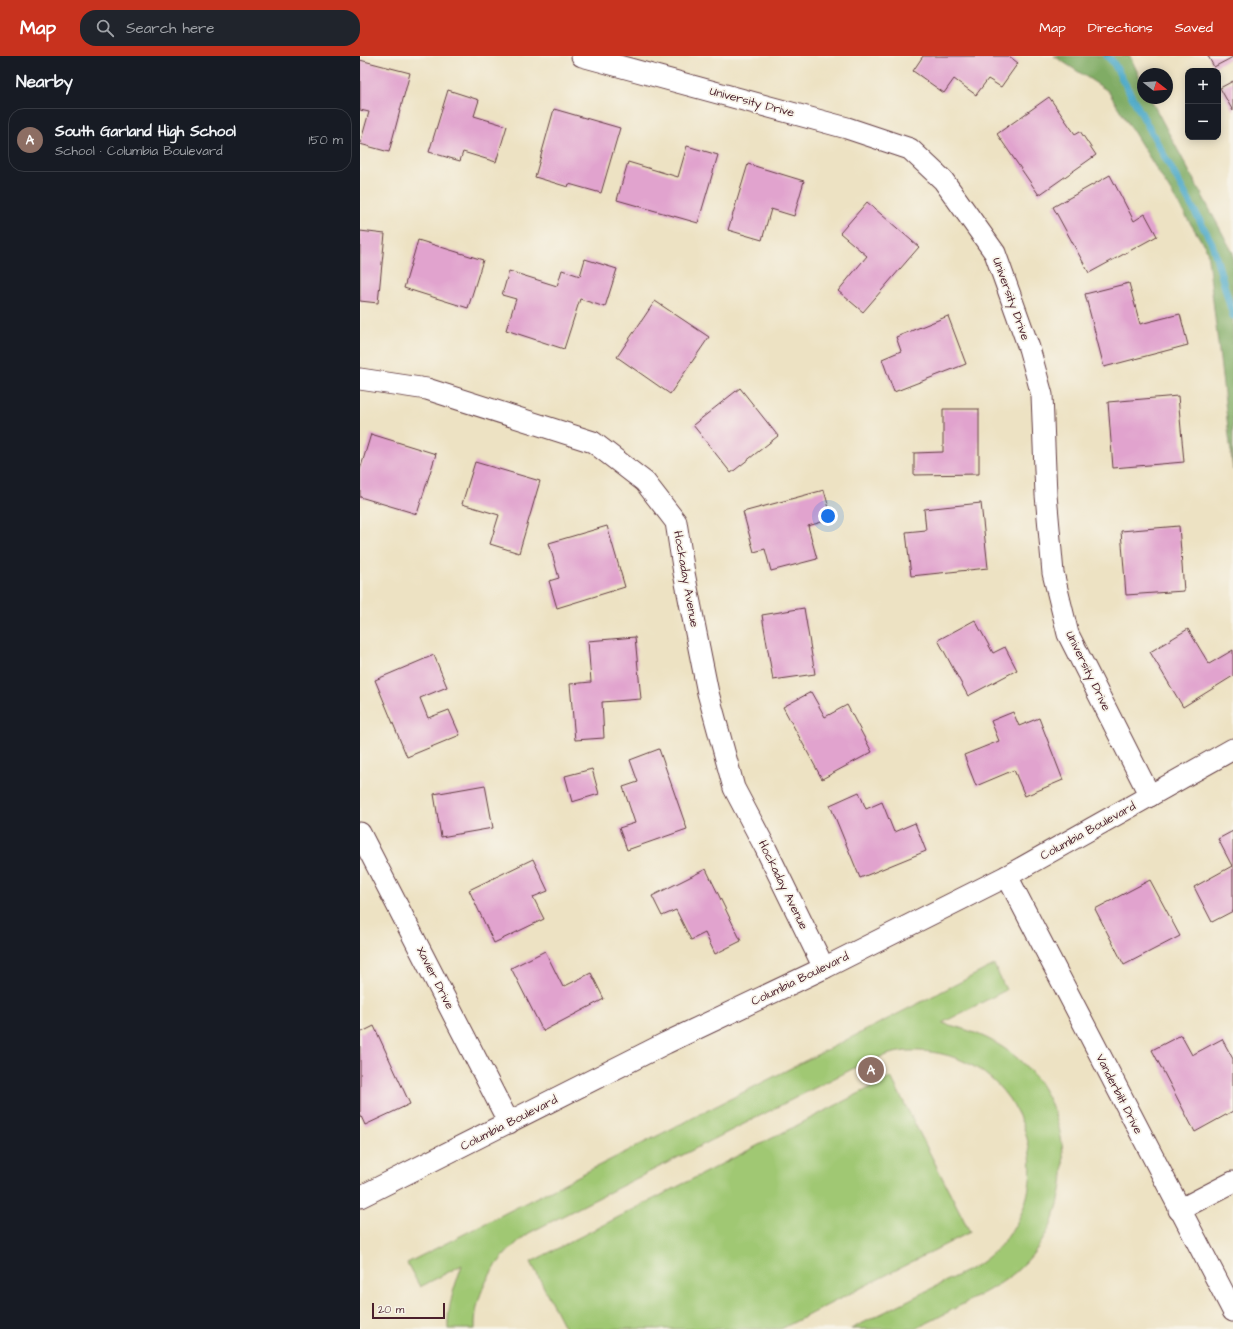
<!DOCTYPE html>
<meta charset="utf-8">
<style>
:root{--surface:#171b24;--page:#20242c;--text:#f1f3f6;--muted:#9ea1a6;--line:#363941;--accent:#c8321e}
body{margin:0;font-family:"Architects Daughter",sans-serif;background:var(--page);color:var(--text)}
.controls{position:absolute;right:12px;top:12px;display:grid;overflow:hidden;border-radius:8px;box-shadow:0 2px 10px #0003}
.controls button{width:36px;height:36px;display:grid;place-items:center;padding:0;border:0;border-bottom:1px solid var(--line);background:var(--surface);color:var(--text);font:20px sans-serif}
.compass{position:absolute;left:777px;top:12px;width:36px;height:36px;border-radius:50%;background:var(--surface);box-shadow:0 2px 10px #0003;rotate:107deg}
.scale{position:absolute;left:12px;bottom:10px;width:73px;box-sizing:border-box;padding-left:4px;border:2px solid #4a1f2b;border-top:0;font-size:11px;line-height:14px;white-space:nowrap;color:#4a1f2b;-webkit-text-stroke:3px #f7f3e8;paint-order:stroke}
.you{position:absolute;left:468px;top:460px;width:14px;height:14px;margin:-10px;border:3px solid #fff;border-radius:50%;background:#1a73e8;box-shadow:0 0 0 6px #1a73e833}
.badge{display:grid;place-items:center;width:26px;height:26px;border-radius:50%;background:var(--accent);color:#fff;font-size:13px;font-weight:700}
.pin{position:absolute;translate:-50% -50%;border:2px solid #fff;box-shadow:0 1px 4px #0006}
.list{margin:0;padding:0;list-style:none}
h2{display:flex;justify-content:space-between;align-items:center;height:52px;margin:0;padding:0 16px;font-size:17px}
h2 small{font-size:13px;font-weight:400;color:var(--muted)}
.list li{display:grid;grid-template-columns:26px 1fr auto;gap:12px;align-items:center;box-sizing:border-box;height:64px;margin:0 8px 8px;padding:0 8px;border:1px solid var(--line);border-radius:16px}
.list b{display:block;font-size:15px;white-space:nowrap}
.list p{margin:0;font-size:13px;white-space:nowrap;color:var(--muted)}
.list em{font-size:13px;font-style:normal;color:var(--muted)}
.icon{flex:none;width:22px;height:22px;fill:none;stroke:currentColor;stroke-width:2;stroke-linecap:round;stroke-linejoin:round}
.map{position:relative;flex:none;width:873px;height:1273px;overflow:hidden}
header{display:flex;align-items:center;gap:24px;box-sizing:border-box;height:56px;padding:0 20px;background:var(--accent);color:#fff}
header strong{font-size:19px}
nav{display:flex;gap:22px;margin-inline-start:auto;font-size:14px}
.search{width:280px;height:36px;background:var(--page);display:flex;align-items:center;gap:10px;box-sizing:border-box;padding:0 14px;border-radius:16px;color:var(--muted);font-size:15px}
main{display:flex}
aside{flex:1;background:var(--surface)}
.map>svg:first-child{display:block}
</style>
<header>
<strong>Map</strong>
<div class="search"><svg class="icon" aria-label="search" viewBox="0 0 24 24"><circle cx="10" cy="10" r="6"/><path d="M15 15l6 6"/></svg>Search here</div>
<nav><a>Map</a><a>Directions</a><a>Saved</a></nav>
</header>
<main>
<aside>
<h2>Nearby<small></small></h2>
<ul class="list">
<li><span class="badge" style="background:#8d6e63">A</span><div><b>South Garland High School</b><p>School · Columbia Boulevard</p></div><em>150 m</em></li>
</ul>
</aside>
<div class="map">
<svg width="873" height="1273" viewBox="0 0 873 1273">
<rect width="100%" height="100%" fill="#f7f3e8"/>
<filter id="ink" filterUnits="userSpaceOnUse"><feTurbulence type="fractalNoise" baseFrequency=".025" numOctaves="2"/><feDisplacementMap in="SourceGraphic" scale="8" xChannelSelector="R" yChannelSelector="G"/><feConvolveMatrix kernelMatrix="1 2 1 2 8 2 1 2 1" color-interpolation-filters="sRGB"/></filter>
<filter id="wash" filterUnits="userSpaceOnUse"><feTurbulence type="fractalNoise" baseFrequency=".012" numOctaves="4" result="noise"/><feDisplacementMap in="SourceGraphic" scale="16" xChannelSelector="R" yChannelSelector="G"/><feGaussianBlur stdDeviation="0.9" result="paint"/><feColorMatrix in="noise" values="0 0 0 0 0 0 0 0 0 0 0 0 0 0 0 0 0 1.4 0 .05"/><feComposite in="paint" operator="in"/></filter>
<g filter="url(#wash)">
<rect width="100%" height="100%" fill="#ede2c3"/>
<!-- green -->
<g fill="#a0c873" stroke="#75744f">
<path d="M 634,909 L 646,934 L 582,967 C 609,974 628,980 651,997 C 717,1047 721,1154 661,1211 C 645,1227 623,1237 603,1248 C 591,1254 563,1271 551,1273 C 532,1273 510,1273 491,1273 L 616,1210 C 717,1144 669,989 547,995 C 533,996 520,1001 506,1006 L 169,1177 C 138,1200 114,1233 115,1273 L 88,1273 C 87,1250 95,1230 102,1209 L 60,1231 L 47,1207 Z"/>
<path d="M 531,1021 L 610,1176 L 421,1273 L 205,1273 L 171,1206 Z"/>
</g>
<!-- forest -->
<path fill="#80ac65" stroke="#656648" d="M 694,0 L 770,0 L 783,28 L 783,42 L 790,42 L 873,197 L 873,414 L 847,194 L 748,35 Z"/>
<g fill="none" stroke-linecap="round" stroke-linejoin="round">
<!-- stream -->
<path stroke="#49a8c8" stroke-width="7" d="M 747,0 L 753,6 L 852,187 L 873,260"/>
</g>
<g id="blocks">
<!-- building -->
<g fill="#e1a3ce">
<path d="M 563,0 L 649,0 L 658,7 L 641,31 L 628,23 L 616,39 L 594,23 L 584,37 L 553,15 Z"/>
<path d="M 848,0 L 873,0 L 873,1 L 854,11 Z"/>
<path d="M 0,4 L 50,17 L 29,96 L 0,88 L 9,56 L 0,54 Z"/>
<path d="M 873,25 L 873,55 L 860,32 Z"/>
<path d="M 88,34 L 119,44 L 114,60 L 147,70 L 136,106 L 103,96 L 100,105 L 69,96 Z"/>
<path d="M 689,41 L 715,78 L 720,75 L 736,99 L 679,139 L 637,78 Z"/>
<path d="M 194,53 L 260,72 L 241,137 L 209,128 L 208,131 L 175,121 Z"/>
<path d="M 327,90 L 358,99 L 338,167 L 257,144 L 268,106 L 318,121 Z"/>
<path d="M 388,108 L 444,125 L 434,160 L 411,153 L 402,184 L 368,174 Z"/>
<path d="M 750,119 L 774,165 L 785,158 L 797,180 L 729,217 L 693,151 Z"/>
<path d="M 507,146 L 559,191 L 503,256 L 478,235 L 507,200 L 480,177 Z"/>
<path d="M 0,175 L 25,178 L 18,247 L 0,245 Z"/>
<path d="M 58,184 L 123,204 L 108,252 L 44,232 Z"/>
<path d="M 225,203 L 257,213 L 245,251 L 220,243 L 204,293 L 146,274 L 156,243 L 142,239 L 149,215 L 197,230 L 202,214 L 220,220 Z"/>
<path d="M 769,227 L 780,268 L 820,258 L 828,289 L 744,311 L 725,238 Z"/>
<path d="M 295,245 L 349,281 L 310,338 L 257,301 Z"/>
<path d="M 588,260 L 606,308 L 534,336 L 522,303 L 541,295 L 536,281 Z"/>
<path d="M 380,332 L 418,380 L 371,417 L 333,369 Z"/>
<path d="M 818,340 L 824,406 L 753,412 L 748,346 Z"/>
<path d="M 583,353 L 619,353 L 619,418 L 554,419 L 554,397 L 583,396 Z"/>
<path d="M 11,378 L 76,398 L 57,458 L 0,441 L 0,414 Z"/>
<path d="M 115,406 L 180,425 L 159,497 L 130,488 L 139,459 L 102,448 Z"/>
<path d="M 464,434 L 472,463 L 448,470 L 457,503 L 411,515 L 405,493 L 394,496 L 383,456 Z"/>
<path d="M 621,447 L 628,512 L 551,520 L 546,476 L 566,474 L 564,453 Z"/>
<path d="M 247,470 L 265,531 L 197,552 L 189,525 L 199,522 L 189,487 Z"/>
<path d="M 819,470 L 824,535 L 766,539 L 761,475 Z"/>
<path d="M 444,552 L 455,618 L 413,624 L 402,559 Z"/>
<path d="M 615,564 L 633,597 L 645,591 L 657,614 L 608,640 L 578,584 Z"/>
<path d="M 828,573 L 849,608 L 873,594 L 873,620 L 823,651 L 790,596 Z"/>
<path d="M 275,581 L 281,643 L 242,646 L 244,682 L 215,684 L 210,628 L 231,626 L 228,585 Z"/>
<path d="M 74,599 L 87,631 L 60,642 L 68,662 L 89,654 L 100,679 L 47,701 L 15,624 Z"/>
<path d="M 451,636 L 465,661 L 487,649 L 512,696 L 462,723 L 423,651 Z"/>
<path d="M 653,656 L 659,670 L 679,662 L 703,724 L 665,740 L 654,714 L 616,730 L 604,699 L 639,685 L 631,665 Z"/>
<path d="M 299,693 L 327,773 L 267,794 L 259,772 L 275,767 L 263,731 L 278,726 L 270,704 Z"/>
<path d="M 232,713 L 239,738 L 212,746 L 205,720 Z"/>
<path d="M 125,729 L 133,772 L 81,781 L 74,738 Z"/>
<path d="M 499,736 L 506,753 L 522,746 L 534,776 L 555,767 L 566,795 L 500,822 L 470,749 Z"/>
<path d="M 873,775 L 873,855 L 852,866 L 834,831 L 872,810 L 858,783 Z"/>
<path d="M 173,803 L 188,835 L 173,841 L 184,863 L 134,887 L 109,834 Z"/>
<path d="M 346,813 L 381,885 L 355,898 L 345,877 L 331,884 L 316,854 L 302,860 L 292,840 Z"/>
<path d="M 790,824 L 820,880 L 764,909 L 735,853 Z"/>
<path d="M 185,895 L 203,931 L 231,917 L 244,943 L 183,975 L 151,912 Z"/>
<path d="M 14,970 L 50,1048 L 5,1069 L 0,1058 L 0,977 Z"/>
<path d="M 821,979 L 832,999 L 862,983 L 873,1003 L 873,1055 L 835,1076 L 792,994 Z"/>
</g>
</g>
</g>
<g filter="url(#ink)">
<use href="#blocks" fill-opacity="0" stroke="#623c42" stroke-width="1"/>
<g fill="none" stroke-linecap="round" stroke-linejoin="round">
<!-- minor casing -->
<g stroke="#623c42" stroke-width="23">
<g id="minor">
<path d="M 222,0 L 487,72 L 550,93 L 583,124 L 635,197 L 669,292 L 682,339 L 686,439 L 693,517 L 708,578 L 790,740"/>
<path d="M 0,323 L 67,333 L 233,386 L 285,426 L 316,466 L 324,517 L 348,637 L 374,732 L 405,791 L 464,912"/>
<path d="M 0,777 L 149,1067"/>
<path d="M 647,820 L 873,1255"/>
<path d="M 0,1141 L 306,987 L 464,912 L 647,820 L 873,693"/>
<path d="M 819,1154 L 873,1126"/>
</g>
</g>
<!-- minor -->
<use href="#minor" stroke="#fff" stroke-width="21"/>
</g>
</g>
<g text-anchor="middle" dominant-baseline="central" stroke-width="3.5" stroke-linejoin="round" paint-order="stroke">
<!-- street labels -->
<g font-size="12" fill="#4a1f2b" stroke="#f7f3e8">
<text transform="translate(392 46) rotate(15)">University Drive</text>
<text transform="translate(651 243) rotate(70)">University Drive</text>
<text transform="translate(326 523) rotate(80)">Hockaday Avenue</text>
<text transform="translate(728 615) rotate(64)">University Drive</text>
<text transform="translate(728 775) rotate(-29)">Columbia Boulevard</text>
<text transform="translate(423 829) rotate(64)">Hockaday Avenue</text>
<text transform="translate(75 922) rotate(63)">Xavier Drive</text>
<text transform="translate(440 923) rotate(-26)">Columbia Boulevard</text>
<text transform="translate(759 1038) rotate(63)">Vanderbilt Drive</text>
<text transform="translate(149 1067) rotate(-27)">Columbia Boulevard</text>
</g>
</g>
</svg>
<div class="controls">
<button>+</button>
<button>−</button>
</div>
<svg class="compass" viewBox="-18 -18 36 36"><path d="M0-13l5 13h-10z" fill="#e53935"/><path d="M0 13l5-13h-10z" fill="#9ea1a6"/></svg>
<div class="scale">20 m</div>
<div class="you"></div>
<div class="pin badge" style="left:511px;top:1014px;background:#8d6e63">A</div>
</div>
</main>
